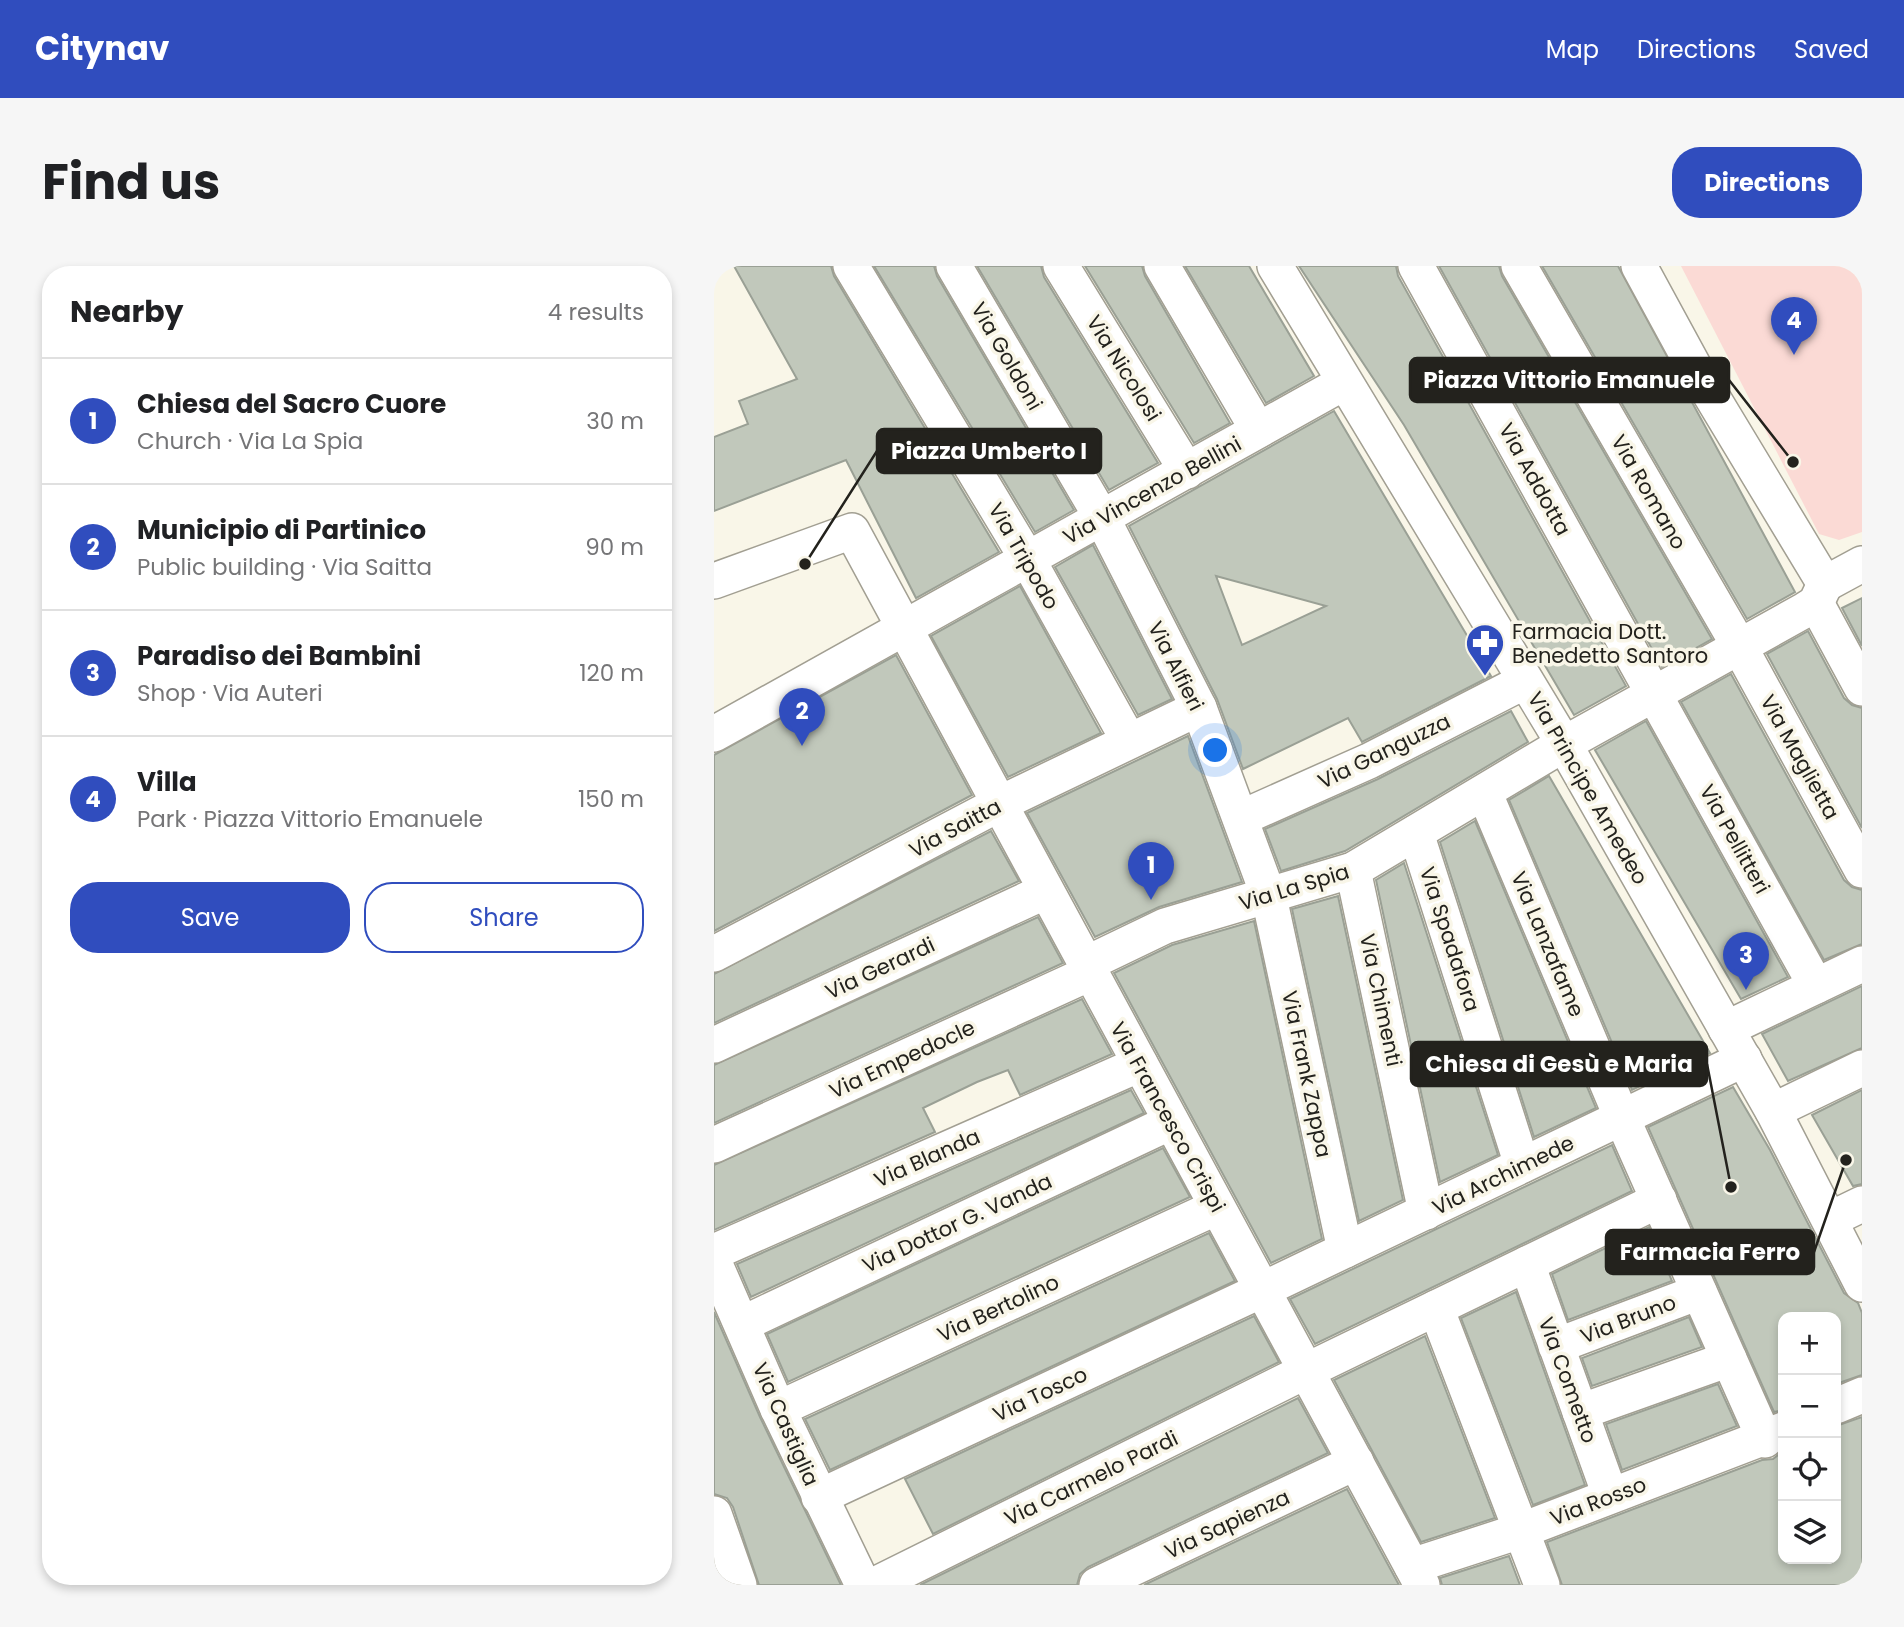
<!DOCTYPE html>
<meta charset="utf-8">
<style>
:root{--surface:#fff;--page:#f6f6f6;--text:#202124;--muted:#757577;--line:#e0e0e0;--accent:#304dbe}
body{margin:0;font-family:Poppins,sans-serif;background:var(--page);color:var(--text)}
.controls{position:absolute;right:21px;bottom:21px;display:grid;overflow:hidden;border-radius:14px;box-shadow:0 4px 10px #0003}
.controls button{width:63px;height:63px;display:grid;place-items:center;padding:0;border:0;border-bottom:2px solid var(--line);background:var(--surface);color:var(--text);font:35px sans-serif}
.you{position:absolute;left:502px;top:485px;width:24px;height:24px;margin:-18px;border:5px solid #fff;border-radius:50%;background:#1a73e8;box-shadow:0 0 0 10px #1a73e833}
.badge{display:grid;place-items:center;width:46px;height:46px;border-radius:50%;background:var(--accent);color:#fff;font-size:23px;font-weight:700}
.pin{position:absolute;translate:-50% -58px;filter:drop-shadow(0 2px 4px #0008)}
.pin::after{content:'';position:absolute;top:37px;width:24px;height:21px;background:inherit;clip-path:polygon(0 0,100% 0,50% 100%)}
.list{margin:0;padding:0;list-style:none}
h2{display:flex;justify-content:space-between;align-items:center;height:91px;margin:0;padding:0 28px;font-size:30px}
h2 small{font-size:23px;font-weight:400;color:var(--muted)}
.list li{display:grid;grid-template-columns:46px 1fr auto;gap:21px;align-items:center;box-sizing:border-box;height:126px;padding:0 28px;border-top:2px solid var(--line)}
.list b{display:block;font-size:26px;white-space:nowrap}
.list p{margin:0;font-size:23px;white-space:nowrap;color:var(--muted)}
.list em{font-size:23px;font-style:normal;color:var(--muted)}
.actions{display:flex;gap:14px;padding:21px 28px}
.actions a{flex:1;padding:16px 0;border:2px solid var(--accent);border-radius:28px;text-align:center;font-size:24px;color:var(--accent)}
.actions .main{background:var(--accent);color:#fff}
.icon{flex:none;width:38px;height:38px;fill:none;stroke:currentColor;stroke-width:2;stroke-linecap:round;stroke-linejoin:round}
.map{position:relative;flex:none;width:1148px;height:1319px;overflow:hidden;border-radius:28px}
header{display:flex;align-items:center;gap:42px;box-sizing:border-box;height:98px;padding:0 35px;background:var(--accent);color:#fff}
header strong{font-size:33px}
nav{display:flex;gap:38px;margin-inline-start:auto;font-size:24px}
.intro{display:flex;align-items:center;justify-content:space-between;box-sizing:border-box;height:168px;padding:0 42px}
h1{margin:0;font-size:49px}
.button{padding:18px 32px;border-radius:28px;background:var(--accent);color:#fff;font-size:24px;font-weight:700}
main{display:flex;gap:42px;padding:0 42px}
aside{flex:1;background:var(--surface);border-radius:28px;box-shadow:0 4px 10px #0003}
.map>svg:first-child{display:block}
</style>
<header>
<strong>Citynav</strong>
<nav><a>Map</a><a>Directions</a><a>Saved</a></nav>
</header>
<div class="intro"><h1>Find us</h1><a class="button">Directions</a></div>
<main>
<aside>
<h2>Nearby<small>4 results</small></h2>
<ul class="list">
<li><span class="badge">1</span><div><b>Chiesa del Sacro Cuore</b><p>Church · Via La Spia</p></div><em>30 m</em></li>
<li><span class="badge">2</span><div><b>Municipio di Partinico</b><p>Public building · Via Saitta</p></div><em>90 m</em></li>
<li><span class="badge">3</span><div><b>Paradiso dei Bambini</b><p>Shop · Via Auteri</p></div><em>120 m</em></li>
<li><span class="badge">4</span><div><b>Villa</b><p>Park · Piazza Vittorio Emanuele</p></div><em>150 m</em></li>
</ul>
<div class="actions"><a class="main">Save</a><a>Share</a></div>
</aside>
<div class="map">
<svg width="1148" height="1319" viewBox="0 0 1148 1319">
<rect width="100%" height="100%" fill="#f9f6e8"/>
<!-- green -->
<path fill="#fbdad5" d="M 967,0 L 1148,0 L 1148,266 L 1125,274 L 1105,268 Z"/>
<!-- building -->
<g fill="#c1c8bb" stroke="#9aa095" stroke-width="2" fill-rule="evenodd">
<path d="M 20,0 L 117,0 L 120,10 L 285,286 L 202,332 L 132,194 L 0,245 L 0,171 L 34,158 L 25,135 L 83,113 Z"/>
<path d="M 160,0 L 220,0 L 223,10 L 360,244 L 321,266 Z"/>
<path d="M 263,0 L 327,0 L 330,11 L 444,197 L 395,224 Z"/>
<path d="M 371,0 L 428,0 L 431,10 L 516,157 L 480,177 Z"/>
<path d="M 471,0 L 535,0 L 600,110 L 552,137 Z"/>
<path d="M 585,0 L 682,0 L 684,10 L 912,420 L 860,449 L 690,159 Z"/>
<path d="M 725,0 L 785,0 L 788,10 L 998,373 L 948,401 Z"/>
<path d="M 828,0 L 904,0 L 1081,326 L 1033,353 Z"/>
<path d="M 620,145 L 777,410 L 648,476 L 634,452 L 529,503 L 503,433 L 415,260 ZM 502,310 L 612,340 L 528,379 Z"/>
<path d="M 379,279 L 458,433 L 424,449 L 341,301 Z"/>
<path d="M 306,320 L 387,467 L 294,511 L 217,370 Z"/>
<path d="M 1148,332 L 1148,380 L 1128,342 Z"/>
<path d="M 1094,365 L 1130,432 L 1138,439 L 1148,442 L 1148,562 L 1053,388 Z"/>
<path d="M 182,389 L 258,529 L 0,665 L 0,489 Z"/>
<path d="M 1017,408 L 1130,614 L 1138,621 L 1148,624 L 1148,678 L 1110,694 L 967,436 Z"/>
<path d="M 797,445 L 814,476 L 631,585 L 567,605 L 551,563 L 664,513 Z"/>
<path d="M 932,455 L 1074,711 L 1027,733 L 881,484 Z"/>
<path d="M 474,470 L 528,616 L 445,641 L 381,671 L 313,547 Z"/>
<path d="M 835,510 L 996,787 L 918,824 L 795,534 Z"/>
<path d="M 761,555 L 882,842 L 820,871 L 726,576 Z"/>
<path d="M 277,565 L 305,615 L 0,757 L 0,708 Z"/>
<path d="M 690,597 L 784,889 L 726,916 L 662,614 Z"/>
<path d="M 624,630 L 689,934 L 645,955 L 578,643 Z"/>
<path d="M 324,651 L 349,697 L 0,857 L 0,799 Z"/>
<path d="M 540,655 L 608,973 L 557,997 L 400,707 L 458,679 Z"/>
<path d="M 1148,720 L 1148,782 L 1074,815 L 1048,768 Z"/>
<path d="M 368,733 L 398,788 L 306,829 L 294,804 L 263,816 L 209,842 L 221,866 L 0,964 L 0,899 Z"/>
<path d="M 1019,821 L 1056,884 L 1130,1027 L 1144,1037 L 1148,1047 L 1148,1109 L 1122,1118 L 1122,1051 L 1069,1051 L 1069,1144 L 1060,1146 L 934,861 Z"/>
<path d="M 417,824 L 430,847 L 37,1031 L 23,998 Z"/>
<path d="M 1148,824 L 1148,918 L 1139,920 L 1098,849 Z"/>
<path d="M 898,879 L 918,925 L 601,1078 L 576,1033 Z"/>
<path d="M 449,882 L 476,931 L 74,1116 L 53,1068 Z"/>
<path d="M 935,961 L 958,1015 L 854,1054 L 838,1008 Z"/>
<path d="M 495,967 L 521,1015 L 116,1204 L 91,1153 Z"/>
<path d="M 802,1026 L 871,1219 L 819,1239 L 747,1052 Z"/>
<path d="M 0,1046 L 46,1151 L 127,1319 L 45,1319 L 19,1241 L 13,1232 L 0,1228 Z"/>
<path d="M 540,1050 L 565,1096 L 219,1268 L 191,1213 Z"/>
<path d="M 975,1051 L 988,1081 L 878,1120 L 868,1092 Z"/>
<path d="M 711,1070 L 781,1252 L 707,1276 L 620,1114 Z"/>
<path d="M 1004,1118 L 1023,1160 L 908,1204 L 892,1158 Z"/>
<path d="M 584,1132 L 614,1187 L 374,1301 L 366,1308 L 363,1319 L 206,1319 Z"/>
<path d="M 1148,1151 L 1148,1319 L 848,1319 L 833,1276 L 1048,1194 L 1059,1193 L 1069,1185 L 1069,1293 L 1122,1293 L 1122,1160 Z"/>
<path d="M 633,1223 L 685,1319 L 430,1319 Z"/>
<path d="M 795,1290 L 806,1319 L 728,1319 L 726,1312 Z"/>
</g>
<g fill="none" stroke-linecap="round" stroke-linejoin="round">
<!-- minor casing -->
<g stroke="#a29f92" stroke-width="38">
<g id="minor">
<path d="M 137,0 L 314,294 L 415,475"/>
<path d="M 240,0 L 388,252 L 485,442 L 555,631 L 631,984"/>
<path d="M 347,0 L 473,205"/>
<path d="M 448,0 L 544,164"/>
<path d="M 561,0 L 850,478 L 1059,845 L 1148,1018"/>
<path d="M 702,0 L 1102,720"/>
<path d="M 805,0 L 1024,378 L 1148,604"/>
<path d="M 925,0 L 980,101 L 1111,318 L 1148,298"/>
<path d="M 0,315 L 138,265 L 708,1319"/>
<path d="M 1102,337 L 1148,422"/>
<path d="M 0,468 L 629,117"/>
<path d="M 771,528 L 908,852 L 1051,1174"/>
<path d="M 527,552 L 655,495 L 811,415"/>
<path d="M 702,567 L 808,899"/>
<path d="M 639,604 L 712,946"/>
<path d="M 0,688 L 285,538 L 485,442"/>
<path d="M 372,698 L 451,660 L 639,604 L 850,478 L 1091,344 L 1102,337 L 1111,318"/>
<path d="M 1012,763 L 1148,698"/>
<path d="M 0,779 L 332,625"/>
<path d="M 1059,845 L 1148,802"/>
<path d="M 0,879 L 376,707"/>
<path d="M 1117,953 L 1148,938"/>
<path d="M 0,986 L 426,798"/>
<path d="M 0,996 L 64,1143 L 149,1319"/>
<path d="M 813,998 L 896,1229"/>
<path d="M 722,1042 L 828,1319"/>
<path d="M 28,1058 L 457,856"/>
<path d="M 842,1080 L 985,1026"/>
<path d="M 1122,1140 L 1148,1129"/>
<path d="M 64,1143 L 503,941"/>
<path d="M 866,1146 L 1015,1093"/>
<path d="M 105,1231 L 548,1024 L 1030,793"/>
<path d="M 0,1248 L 25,1319"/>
<path d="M 698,1300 L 806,1265 L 1069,1164"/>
<path d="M 161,1319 L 592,1105 L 945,934"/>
<path d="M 383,1319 L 642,1196"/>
</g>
</g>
<!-- minor -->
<use href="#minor" stroke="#fff" stroke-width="35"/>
</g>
<!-- icons -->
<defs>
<g id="pharmacy-pin" transform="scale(2.0125)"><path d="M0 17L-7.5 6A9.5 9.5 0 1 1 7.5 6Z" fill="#304dbe" stroke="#f9f6e8"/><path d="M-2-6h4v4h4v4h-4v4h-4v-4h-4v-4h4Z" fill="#fff"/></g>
</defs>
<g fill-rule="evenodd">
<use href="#pharmacy-pin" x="771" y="377"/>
</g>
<g text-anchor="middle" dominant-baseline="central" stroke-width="7" stroke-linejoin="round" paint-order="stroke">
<!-- street labels -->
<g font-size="21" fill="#23221d" stroke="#f9f6e8">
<text transform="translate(293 90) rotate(60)">Via Goldoni</text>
<text transform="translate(410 102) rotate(58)">Via Nicolosi</text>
<text transform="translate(821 213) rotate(61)">Via Addotta</text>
<text transform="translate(438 224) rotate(-29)">Via Vincenzo Bellini</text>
<text transform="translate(935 226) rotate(60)">Via Romano</text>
<text transform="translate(310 290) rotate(60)">Via Tripodo</text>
<text transform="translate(462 400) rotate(63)">Via Alfieri</text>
<text transform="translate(670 485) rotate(-26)">Via Ganguzza</text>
<text transform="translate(1086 491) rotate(61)">Via Maglietta</text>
<text transform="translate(874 522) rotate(60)">Via Principe Amedeo</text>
<text transform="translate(241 562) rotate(-28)">Via Saitta</text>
<text transform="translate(1021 573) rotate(61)">Via Pellitteri</text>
<text transform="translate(580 621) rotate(-17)">Via La Spia</text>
<text transform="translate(736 673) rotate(72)">Via Spadafora</text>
<text transform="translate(834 678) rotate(67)">Via Lanzafame</text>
<text transform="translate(166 702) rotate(-25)">Via Gerardi</text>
<text transform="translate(667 734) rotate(78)">Via Chimenti</text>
<text transform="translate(188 793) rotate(-25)">Via Empedocle</text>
<text transform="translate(593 808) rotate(78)">Via Frank Zappa</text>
<text transform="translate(454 851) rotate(61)">Via Francesco Crispi</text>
<text transform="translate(213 892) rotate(-24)">Via Blanda</text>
<text transform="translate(789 909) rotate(-26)">Via Archimede</text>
<text transform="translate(243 957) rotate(-25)">Via Dottor G. Vanda</text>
<text transform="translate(284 1042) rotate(-25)">Via Bertolino</text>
<text transform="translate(914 1053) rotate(-21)">Via Bruno</text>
<text transform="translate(854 1114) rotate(70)">Via Cometto</text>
<text transform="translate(326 1128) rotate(-25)">Via Tosco</text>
<text transform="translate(72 1158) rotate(66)">Via Castiglia</text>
<text transform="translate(377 1212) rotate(-26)">Via Carmelo Pardi</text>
<text transform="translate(884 1235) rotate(-21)">Via Rosso</text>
<text transform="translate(513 1258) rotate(-25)">Via Sapienza</text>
</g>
<!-- poi labels -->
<g font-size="21" fill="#23221d" stroke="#f9f6e8" text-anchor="start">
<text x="798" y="365">Farmacia Dott.<tspan x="798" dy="24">Benedetto Santoro</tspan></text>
</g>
</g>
<!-- callouts -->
<path fill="none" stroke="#23221d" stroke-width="2.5" d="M1079 196L1015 114M91 298L163 185M1017 921L993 798M1132 894L1100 986"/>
<g fill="#23221d" stroke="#f9f6e8" stroke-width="2.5">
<circle cx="1079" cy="196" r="7"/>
<circle cx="91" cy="298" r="7"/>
<circle cx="1017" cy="921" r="7"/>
<circle cx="1132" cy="894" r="7"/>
</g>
<g fill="#23221d" stroke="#23221d" stroke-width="2.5">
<rect x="696" y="92" width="319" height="44" rx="7"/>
<rect x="163" y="163" width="224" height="44" rx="7"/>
<rect x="697" y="776" width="296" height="44" rx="7"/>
<rect x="892" y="964" width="208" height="44" rx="7"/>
</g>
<g font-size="23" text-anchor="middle" font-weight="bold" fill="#fff">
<text x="855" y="122">Piazza Vittorio Emanuele</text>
<text x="275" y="193">Piazza Umberto I</text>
<text x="845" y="806">Chiesa di Gesù e Maria</text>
<text x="996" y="994">Farmacia Ferro</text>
</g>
</svg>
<div class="controls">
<button>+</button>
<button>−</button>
<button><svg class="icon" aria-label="locate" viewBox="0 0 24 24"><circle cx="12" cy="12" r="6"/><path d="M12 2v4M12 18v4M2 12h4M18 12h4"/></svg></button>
<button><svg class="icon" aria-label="layers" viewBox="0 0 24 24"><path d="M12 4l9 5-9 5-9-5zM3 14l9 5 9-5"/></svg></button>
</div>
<div class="you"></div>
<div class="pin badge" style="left:437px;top:634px">1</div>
<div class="pin badge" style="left:88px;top:480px">2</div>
<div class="pin badge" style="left:1032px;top:724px">3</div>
<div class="pin badge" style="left:1080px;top:89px">4</div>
</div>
</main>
